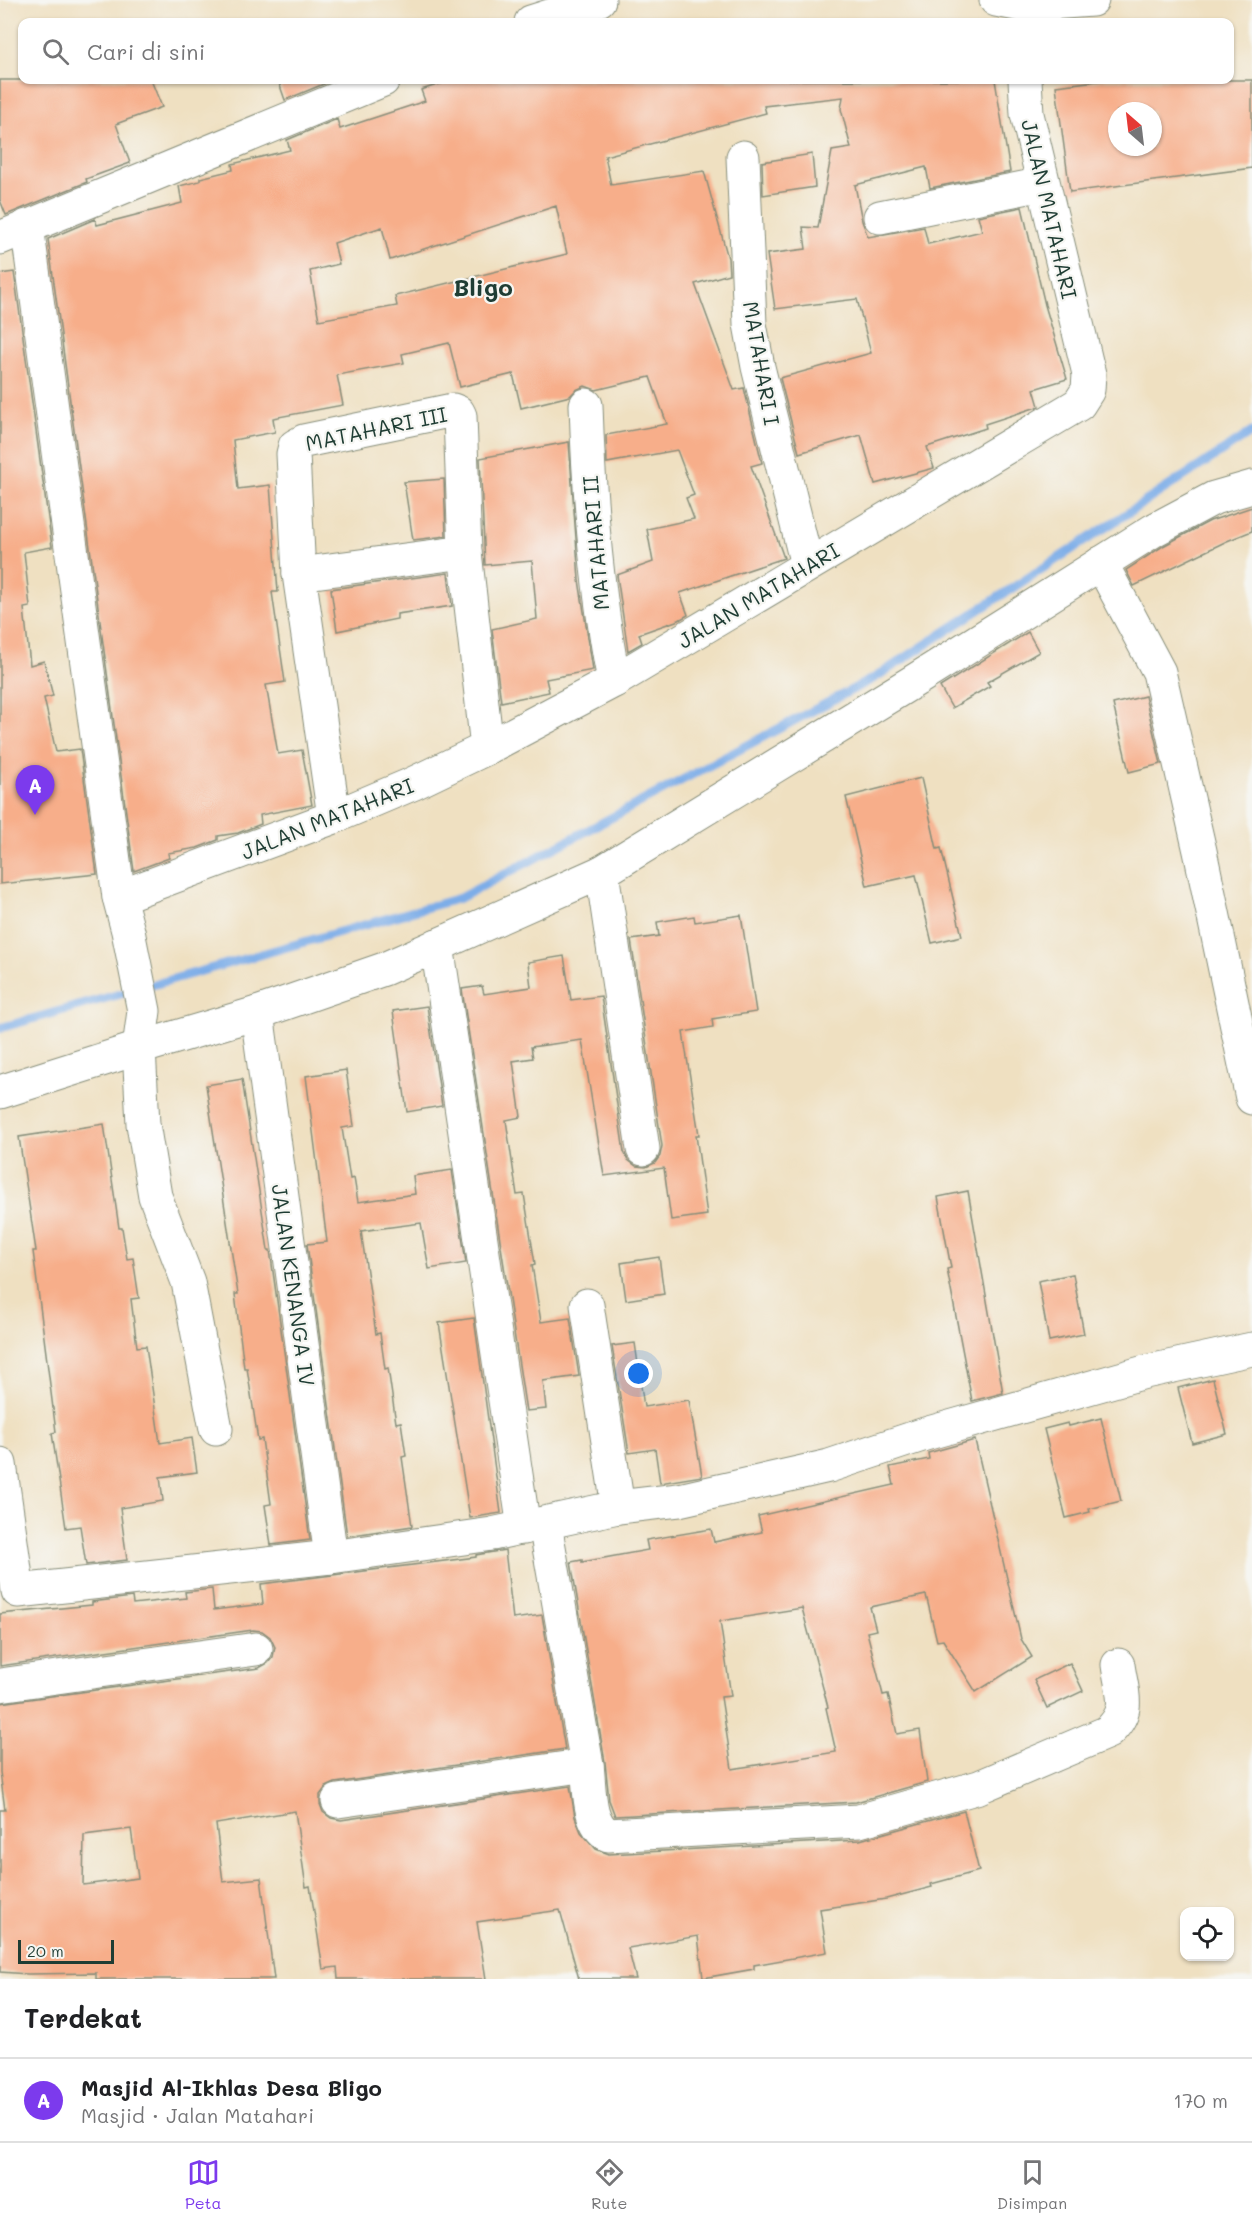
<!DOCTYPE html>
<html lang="id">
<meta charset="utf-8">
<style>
:root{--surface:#fff;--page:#f6f6f6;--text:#202124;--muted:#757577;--line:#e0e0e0;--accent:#7c3aed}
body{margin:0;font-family:Mali,sans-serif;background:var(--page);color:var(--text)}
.controls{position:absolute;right:18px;bottom:18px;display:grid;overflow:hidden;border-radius:12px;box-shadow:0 2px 4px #0004}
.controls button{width:54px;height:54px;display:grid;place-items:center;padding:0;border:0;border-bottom:2px solid var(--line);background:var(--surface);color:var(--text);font:30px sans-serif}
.compass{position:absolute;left:1108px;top:102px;width:54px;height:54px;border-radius:50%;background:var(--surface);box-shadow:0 2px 4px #0004;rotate:332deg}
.scale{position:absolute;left:18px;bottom:15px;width:96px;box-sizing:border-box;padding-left:6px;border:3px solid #1f3d34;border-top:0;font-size:16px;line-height:21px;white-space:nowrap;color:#1f3d34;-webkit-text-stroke:4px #f6f6f2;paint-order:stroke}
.you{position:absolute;left:639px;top:1374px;width:21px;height:21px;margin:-15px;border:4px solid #fff;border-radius:50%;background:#1a73e8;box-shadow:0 0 0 9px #1a73e833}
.badge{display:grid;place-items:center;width:39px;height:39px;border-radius:50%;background:var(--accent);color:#fff;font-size:20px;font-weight:700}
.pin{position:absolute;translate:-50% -50px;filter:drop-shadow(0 2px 3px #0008)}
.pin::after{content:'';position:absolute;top:32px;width:21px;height:18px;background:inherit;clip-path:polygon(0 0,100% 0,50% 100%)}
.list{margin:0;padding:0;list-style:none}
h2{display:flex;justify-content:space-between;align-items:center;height:78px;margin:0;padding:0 24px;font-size:26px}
h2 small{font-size:20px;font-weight:400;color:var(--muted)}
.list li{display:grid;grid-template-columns:39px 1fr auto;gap:18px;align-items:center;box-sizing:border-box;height:84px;padding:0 24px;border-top:2px solid var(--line)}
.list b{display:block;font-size:22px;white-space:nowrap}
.list p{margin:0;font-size:20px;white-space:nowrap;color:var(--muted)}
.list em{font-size:20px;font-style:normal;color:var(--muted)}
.icon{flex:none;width:33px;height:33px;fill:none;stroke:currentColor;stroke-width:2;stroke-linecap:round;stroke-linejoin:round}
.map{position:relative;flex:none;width:1252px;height:1979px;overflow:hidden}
.search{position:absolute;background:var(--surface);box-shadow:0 2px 4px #0004;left:18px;right:18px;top:18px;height:66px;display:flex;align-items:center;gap:15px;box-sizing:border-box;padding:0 21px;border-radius:12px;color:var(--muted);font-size:22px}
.sheet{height:162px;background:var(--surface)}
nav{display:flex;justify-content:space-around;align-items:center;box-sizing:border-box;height:84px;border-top:2px solid var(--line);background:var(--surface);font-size:16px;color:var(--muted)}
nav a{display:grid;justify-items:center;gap:3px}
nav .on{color:var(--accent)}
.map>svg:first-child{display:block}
</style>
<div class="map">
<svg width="1252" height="1979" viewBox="0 0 1252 1979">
<rect width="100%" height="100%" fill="#f6f6f2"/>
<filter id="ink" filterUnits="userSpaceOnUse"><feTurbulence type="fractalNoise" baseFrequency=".0167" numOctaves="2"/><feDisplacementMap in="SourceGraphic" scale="12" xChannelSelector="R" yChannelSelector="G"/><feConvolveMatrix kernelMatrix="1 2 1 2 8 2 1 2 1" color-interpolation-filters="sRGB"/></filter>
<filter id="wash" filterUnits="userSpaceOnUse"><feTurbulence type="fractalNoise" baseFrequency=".008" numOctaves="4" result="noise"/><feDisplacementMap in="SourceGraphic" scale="24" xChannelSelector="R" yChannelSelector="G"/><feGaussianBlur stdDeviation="1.35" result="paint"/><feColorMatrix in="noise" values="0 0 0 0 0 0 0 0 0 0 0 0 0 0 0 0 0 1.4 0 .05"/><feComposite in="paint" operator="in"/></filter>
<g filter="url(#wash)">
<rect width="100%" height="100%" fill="#efe0c1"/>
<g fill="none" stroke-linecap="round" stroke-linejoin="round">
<!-- stream -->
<path stroke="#7dade8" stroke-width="9" d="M 0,1028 L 460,898 L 876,677 L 1252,432"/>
</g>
<g id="blocks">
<!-- building -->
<g fill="#f7ae8a" fill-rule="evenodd">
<path d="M 0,80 L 151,80 L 162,107 L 116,124 L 130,163 L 86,179 L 87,182 L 6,215 L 0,200 Z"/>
<path d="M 278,80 L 325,80 L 326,83 L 285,100 Z"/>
<path d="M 453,80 L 995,80 L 1010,172 L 930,188 L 926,167 L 855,185 L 862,221 L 868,237 L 924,227 L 928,244 L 982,231 L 978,216 L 1022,207 L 1045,305 L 1067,379 L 1034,389 L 1039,406 L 1037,407 L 985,424 L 986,428 L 927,447 L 934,468 L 875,484 L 861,435 L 799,453 L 780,378 L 871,353 L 857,299 L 775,309 L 767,254 L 806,249 L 803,227 L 818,228 L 832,151 L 851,148 L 841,109 L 843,97 L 764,106 L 766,113 L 605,156 L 611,185 L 704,171 L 728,258 L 729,274 L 695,284 L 734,390 L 744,388 L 762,463 L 751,466 L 784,558 L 680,593 L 688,615 L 679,620 L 639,634 L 642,643 L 628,651 L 617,575 L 653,562 L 647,529 L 694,519 L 686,498 L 694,495 L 677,450 L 607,463 L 606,435 L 667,424 L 650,377 L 596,390 L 585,386 L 576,390 L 570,396 L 521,408 L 513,374 L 460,387 L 449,343 L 402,354 L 404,363 L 337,375 L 343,405 L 273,418 L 275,432 L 233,440 L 238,489 L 270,485 L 278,592 L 272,592 L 285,682 L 266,685 L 278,754 L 302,750 L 312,805 L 260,815 L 261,824 L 238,833 L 218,836 L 218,840 L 197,848 L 168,853 L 169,858 L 134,871 L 48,239 L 95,219 L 97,225 L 182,203 L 179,186 L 200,181 L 200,178 L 233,170 L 232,164 L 290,150 L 287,140 L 337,119 L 340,129 L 425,101 L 421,90 ZM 556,206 L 567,254 L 395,296 L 397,306 L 319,320 L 310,271 L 339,264 L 334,243 L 382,227 L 390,260 Z"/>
<path d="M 1105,80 L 1252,80 L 1252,168 L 1070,192 L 1056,86 ZM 1117,111 L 1153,111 L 1153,147 L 1117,147 Z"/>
<path d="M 812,154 L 815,187 L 763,195 L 762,162 Z"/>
<path d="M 14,272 L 52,547 L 24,552 L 30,607 L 24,608 L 30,665 L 44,661 L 53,696 L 44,698 L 56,752 L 80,749 L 97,874 L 0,884 L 0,274 Z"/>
<path d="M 569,442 L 579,580 L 593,670 L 546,679 L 549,692 L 501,702 L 492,629 L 537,619 L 532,561 L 485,565 L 480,458 Z"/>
<path d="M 444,479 L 446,536 L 413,540 L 404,482 Z"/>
<path d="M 1252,507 L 1252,531 L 1227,541 L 1134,586 L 1126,570 L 1163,546 L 1210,521 Z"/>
<path d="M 448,573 L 452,606 L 397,614 L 397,619 L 337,631 L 331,589 Z"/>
<path d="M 1028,632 L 1039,652 L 987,682 L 990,686 L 952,708 L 940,687 Z"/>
<path d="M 1145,696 L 1161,764 L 1129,772 L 1113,704 Z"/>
<path d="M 921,778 L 937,849 L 941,848 L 962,936 L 932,943 L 916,875 L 867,886 L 846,797 Z"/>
<path d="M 741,915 L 756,1012 L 712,1019 L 713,1027 L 683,1032 L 699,1135 L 696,1135 L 707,1215 L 671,1220 L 664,1168 L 604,1176 L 582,1040 L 531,1047 L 533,1058 L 513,1061 L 521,1117 L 506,1120 L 517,1195 L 524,1194 L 535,1264 L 532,1265 L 541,1322 L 570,1318 L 579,1376 L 543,1381 L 546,1409 L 526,1411 L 462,989 L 482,986 L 484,994 L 531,987 L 528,962 L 564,956 L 571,1000 L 601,996 L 624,1152 L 628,1160 L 636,1166 L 646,1167 L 655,1163 L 660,1156 L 662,1146 L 631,940 L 659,936 L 657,922 L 694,916 L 695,922 Z"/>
<path d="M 427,1006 L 442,1106 L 407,1112 L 393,1011 Z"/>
<path d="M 346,1070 L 354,1126 L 342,1128 L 350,1179 L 354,1178 L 358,1202 L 415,1194 L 413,1176 L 452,1170 L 466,1263 L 429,1269 L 421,1223 L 361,1231 L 376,1334 L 380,1333 L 385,1369 L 388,1368 L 396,1423 L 401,1422 L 406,1456 L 402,1457 L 412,1526 L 347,1536 L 307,1244 L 327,1242 L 306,1076 Z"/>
<path d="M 242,1079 L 268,1250 L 270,1250 L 310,1540 L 271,1545 L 265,1505 L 271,1504 L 262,1439 L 258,1440 L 247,1368 L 244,1368 L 235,1294 L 238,1294 L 206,1085 Z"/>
<path d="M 104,1124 L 119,1228 L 122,1228 L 127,1259 L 133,1258 L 139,1298 L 131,1299 L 137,1347 L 146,1346 L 160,1443 L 192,1438 L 197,1472 L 160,1477 L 163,1501 L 120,1508 L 127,1560 L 86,1565 L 80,1526 L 66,1528 L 52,1433 L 56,1432 L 33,1251 L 36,1251 L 19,1137 Z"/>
<path d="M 968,1191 L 1003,1393 L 972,1401 L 947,1269 L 951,1268 L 938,1197 Z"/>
<path d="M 659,1257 L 664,1294 L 626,1300 L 621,1263 Z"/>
<path d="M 1073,1274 L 1084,1334 L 1049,1341 L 1038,1281 Z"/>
<path d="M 474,1318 L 501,1513 L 470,1518 L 439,1323 Z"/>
<path d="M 635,1343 L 644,1407 L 689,1400 L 702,1476 L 660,1483 L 655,1449 L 629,1453 L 612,1346 Z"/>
<path d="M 1213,1379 L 1227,1434 L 1192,1443 L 1178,1388 Z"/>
<path d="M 1101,1418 L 1121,1501 L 1089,1509 L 1090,1512 L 1066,1518 L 1044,1429 L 1068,1423 L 1069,1426 Z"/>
<path d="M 975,1440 L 1021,1639 L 1032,1657 L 976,1692 L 943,1640 L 937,1641 L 926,1595 L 870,1607 L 876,1630 L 867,1632 L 883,1695 L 888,1694 L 897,1734 L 920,1730 L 927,1782 L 856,1802 L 615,1816 L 609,1800 L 605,1762 L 571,1562 L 582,1560 L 582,1562 L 648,1550 L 646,1540 L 711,1529 L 714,1542 L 762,1532 L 758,1516 L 894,1485 L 890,1467 L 929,1459 L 928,1453 ZM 802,1608 L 828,1707 L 826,1708 L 836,1752 L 732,1769 L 721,1697 L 731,1696 L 720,1621 Z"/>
<path d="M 505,1550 L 513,1619 L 542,1615 L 565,1749 L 335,1783 L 326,1787 L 320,1795 L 320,1804 L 323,1812 L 331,1818 L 341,1820 L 570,1786 L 575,1817 L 581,1832 L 596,1849 L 609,1854 L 860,1840 L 964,1811 L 979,1871 L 931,1884 L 932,1887 L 886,1899 L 820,1909 L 827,1952 L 754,1965 L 754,1969 L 703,1978 L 698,1936 L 628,1948 L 636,1979 L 579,1979 L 560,1910 L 477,1922 L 486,1979 L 338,1979 L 337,1967 L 323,1969 L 310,1886 L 306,1887 L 295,1811 L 216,1824 L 223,1882 L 261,1878 L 274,1979 L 96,1979 L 96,1973 L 28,1974 L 0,1972 L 0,1810 L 5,1810 L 0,1772 L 0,1703 L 259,1668 L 268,1663 L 273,1657 L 275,1647 L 270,1637 L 262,1631 L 253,1630 L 0,1666 L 0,1614 L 92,1605 L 92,1602 L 132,1597 L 133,1604 L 186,1598 L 185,1592 L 212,1589 L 214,1610 L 263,1604 L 261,1584 L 476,1557 L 476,1555 ZM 131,1829 L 138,1878 L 83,1885 L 84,1835 Z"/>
<path d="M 1070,1663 L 1083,1691 L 1047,1708 L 1034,1680 Z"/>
</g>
</g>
</g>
<g filter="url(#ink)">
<use href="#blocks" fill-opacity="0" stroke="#878e7a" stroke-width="1.5"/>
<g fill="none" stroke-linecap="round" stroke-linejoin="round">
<!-- minor casing -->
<g stroke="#878e7a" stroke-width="35">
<g id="minor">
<path d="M 996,0 L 1022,5 L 1092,0"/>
<path d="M 531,22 L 599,0"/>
<path d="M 743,157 L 750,324 L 758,367 L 807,565"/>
<path d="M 880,217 L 1043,184"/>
<path d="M 0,238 L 383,80"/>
<path d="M 586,405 C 589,499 596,588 614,681"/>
<path d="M 1101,563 L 1159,672 L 1200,851 L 1252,1098"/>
<path d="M 299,574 L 465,552"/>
<path d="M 334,817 L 299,574 L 293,454 L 295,446 L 304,441 L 453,410 L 458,412 L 460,416 L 465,552 L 487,748"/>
<path d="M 602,872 L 643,1149"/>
<path d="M 119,897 L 334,817 L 412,784 L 487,748 L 614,681 L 1079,404 L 1088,390 L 1089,374 L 1027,114 L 1025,80"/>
<path d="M 437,945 L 524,1528"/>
<path d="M 257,1013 L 331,1557"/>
<path d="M 0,1092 L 139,1048 L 144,1011 L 128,931 L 119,897 L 27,226"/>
<path d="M 587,1305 L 618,1507"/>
<path d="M 216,1429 L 188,1282 L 155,1196 L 143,1124 L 139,1048 L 257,1013 L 384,969 L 602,872 L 914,681 L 1154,530 L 1214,498 L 1252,487"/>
<path d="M 0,1464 L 18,1591 L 331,1557 L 492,1534 L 618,1507 L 679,1500 L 829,1466 L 925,1434 L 1145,1372 L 1252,1349"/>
<path d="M 0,1685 L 256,1649"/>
<path d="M 587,1765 C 590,1788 587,1822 608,1835 L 859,1821 L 979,1787 L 1108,1732 C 1132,1710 1122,1694 1118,1665"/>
<path d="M 338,1801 L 587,1765 L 545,1524"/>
</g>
</g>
<!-- minor -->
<use href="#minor" stroke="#fff" stroke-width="33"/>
</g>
</g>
<g text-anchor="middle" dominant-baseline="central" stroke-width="4.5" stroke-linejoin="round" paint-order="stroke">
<!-- street labels -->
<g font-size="21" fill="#1f3d34" stroke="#f6f6f2">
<text transform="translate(1050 209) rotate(77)">JALAN MATAHARI</text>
<text transform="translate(762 363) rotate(80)">MATAHARI I</text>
<text transform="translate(376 428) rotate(-12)">MATAHARI III</text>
<text transform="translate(595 543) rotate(-95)">MATAHARI II</text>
<text transform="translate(758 595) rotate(-31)">JALAN MATAHARI</text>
<text transform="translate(327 818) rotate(-22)">JALAN MATAHARI</text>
<text transform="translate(294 1285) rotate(82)">JALAN KENANGA IV</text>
</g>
<!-- quarter labels -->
<g font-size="24" font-weight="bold" fill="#1f3d34" stroke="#f6f6f2">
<text x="483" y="286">Bligo</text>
</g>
</g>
</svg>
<div class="controls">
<button><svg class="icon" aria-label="locate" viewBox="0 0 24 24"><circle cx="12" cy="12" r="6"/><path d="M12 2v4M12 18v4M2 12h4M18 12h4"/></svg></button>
</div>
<svg class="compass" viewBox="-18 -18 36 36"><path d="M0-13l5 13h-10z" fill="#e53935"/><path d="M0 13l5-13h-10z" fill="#757577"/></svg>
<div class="scale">20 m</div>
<div class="you"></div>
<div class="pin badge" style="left:35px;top:815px">A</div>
<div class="search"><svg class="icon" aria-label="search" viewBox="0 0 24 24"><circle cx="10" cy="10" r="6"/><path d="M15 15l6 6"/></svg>Cari di sini</div>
</div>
<section class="sheet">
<h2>Terdekat<small></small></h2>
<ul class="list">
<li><span class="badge">A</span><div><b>Masjid Al-Ikhlas Desa Bligo</b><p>Masjid · Jalan Matahari</p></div><em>170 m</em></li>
</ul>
</section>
<nav>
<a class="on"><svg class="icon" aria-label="map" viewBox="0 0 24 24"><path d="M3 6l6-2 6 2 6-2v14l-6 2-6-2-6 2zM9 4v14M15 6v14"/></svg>Peta</a>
<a><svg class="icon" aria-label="directions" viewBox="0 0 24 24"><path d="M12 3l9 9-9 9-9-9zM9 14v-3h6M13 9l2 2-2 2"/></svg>Rute</a>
<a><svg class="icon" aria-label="saved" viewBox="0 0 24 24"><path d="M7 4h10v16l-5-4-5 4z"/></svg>Disimpan</a>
</nav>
